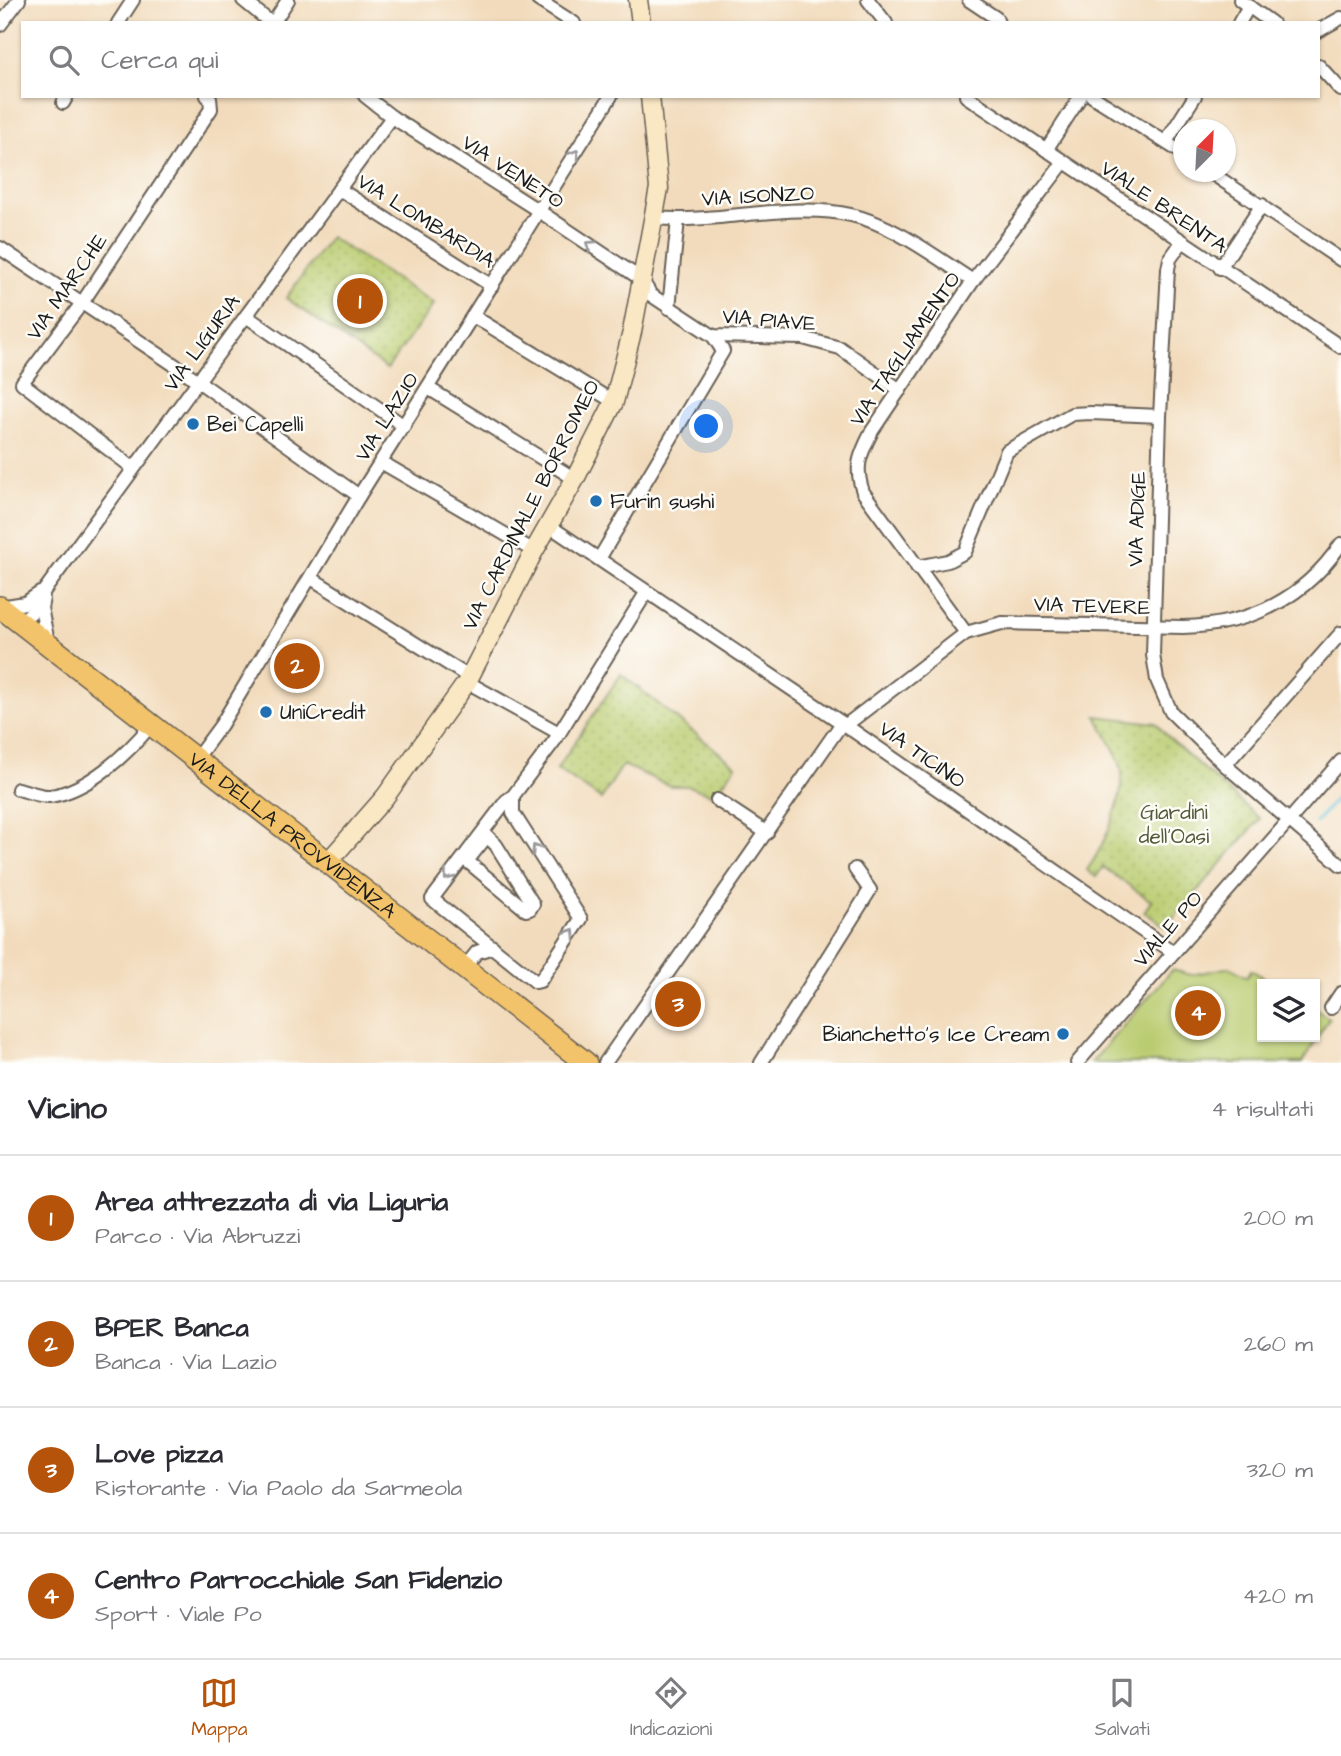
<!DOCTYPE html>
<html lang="it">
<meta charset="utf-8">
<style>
:root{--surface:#fff;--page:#f2f2f3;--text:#2b2b33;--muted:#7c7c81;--line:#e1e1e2;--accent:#b45309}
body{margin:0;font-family:"Architects Daughter",sans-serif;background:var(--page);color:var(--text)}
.controls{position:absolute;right:21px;bottom:21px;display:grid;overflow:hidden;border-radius:0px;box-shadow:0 2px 5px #0004}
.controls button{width:63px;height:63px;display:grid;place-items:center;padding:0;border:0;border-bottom:2px solid var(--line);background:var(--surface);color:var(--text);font:35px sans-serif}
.compass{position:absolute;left:1173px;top:119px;width:63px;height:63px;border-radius:50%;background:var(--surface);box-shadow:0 2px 5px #0004;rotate:24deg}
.you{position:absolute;left:707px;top:427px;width:24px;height:24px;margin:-18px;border:5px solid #fff;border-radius:50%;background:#1a73e8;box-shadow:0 0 0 10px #1a73e833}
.badge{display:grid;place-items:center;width:46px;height:46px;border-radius:50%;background:var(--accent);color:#fff;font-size:23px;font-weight:700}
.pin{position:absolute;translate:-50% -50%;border:4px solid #fff;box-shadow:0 2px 7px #0006}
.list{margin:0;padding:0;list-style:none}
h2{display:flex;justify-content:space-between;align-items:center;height:91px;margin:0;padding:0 28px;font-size:30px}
h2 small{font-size:23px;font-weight:400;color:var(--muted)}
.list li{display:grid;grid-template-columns:46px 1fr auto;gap:21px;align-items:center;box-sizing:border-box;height:126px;padding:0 28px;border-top:2px solid var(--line)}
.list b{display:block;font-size:26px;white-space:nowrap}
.list p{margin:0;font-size:23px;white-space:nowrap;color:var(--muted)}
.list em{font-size:23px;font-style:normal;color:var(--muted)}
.icon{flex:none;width:38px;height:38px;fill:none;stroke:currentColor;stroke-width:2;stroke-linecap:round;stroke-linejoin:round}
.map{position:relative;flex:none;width:1341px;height:1063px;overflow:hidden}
.search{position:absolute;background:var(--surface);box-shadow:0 2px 5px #0004;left:21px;right:21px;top:21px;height:77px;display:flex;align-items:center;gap:18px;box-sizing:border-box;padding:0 24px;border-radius:0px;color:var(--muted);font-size:26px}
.sheet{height:595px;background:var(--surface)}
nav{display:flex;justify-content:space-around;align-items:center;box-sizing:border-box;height:98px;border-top:2px solid var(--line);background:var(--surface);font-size:19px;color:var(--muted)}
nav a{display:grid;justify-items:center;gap:4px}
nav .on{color:var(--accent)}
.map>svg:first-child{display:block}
</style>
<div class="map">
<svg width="1341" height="1063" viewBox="0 0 1341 1063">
<defs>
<pattern id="park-dots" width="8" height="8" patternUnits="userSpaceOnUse" patternTransform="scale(1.75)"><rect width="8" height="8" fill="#b9cc70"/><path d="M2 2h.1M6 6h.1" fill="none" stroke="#9eaf60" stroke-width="1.8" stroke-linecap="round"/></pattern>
</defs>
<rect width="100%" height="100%" fill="#fdfcf7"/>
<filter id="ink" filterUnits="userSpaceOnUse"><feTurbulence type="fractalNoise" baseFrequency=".0143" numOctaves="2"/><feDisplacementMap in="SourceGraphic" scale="14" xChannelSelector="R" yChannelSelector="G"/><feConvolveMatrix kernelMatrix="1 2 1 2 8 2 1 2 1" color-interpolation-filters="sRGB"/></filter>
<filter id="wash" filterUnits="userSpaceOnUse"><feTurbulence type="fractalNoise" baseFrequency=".00686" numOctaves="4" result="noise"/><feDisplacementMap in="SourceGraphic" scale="28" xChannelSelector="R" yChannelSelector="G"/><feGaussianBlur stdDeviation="1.57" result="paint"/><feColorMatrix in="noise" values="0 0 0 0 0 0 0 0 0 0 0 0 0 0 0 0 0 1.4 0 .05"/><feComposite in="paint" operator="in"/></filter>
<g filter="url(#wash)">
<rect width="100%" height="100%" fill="#f2dbbc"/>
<!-- grass -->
<path fill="#b9cc70" stroke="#6a7446" stroke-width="2" d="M 1230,967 L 1247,977 L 1251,970 L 1274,984 L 1262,984 L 1262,1037 L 1315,1037 L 1315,1009 L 1329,1018 L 1302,1063 L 1091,1063 L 1172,970 L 1191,975 Z"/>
<!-- park -->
<g fill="url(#park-dots)" stroke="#6a7446" stroke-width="2">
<path d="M 330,237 L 434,304 L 387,369 L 286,298 Z"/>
<path d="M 621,674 L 736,766 L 714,795 L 688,786 L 670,786 L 623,765 L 601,799 L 557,769 Z"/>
<path d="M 1096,716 L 1156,723 L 1169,738 L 1260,819 L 1166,927 L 1144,912 L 1151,901 L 1103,867 L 1096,877 L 1087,870 C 1103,848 1127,794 1121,767 C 1116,750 1104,732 1096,716 Z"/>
</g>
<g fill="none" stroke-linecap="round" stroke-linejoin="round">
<!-- stream -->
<path stroke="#58bed6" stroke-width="3.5" d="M 1316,822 L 1341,793"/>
</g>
</g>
<g filter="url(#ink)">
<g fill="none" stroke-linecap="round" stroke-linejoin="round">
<!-- street casing -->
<g stroke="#675f54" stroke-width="16">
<g id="street">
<path d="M 243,0 L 271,23"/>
<path d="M 538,0 L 574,23"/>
<path d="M 868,0 L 886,23"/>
<path d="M 969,0 L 996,18 L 998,23"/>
<path d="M 1240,0 L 1272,23"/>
<path d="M 118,23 L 133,0"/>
<path d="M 273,23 L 288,0"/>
<path d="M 1239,23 L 1249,6"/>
<path d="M 0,25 L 19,0"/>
<path d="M 1318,31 L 1341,18"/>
<path d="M 1318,65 L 1341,90"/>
<path d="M 365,96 L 392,117 L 539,211 L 641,279 L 651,295 L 713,336 L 803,338 L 840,348 L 900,390"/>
<path d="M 966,96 L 1341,347"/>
<path d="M 1092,96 L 1184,154"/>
<path d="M 63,103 L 67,96"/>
<path d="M 1166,142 L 1195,96"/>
<path d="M 1046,150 L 1081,96"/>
<path d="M 1210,172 L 1341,260"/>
<path d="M 339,189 L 492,286"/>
<path d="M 655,218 C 718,224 792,201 851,215 C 893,224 937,258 973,281"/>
<path d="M 1182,242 L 1170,259 L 1168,269 L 1160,416 L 1153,655 L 1157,680 L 1171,712 L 1225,765 L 1341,865"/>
<path d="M 0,248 L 191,376 L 359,496"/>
<path d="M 1220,268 L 1262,205"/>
<path d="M 669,308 L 678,220"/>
<path d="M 246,316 L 404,426"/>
<path d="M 473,316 L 614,402"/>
<path d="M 428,388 L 575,479"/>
<path d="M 381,462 L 534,551"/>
<path d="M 133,468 L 22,383 L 82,303 L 211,109 L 210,98 L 207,96"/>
<path d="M 548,525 L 842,723 L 1173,952"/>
<path d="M 599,559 L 723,351 L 713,336"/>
<path d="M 917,567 L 948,561 L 965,552 L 1007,451 L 1072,414 L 1091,413 L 1160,416"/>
<path d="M 311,578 L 469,677"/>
<path d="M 43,598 L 41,608 L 48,642"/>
<path d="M 0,607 L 25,603 L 40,593"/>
<path d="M 20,622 L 32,612 L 44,591 L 392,117"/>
<path d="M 966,633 L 863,492 C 854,466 860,455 872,431 L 973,281 L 1064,162"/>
<path d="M 467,682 L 559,733"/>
<path d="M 846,725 L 966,633 L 1002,623 L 1183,627 C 1250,625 1303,600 1341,544"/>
<path d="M 196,759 L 221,725 L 359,496 L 611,96"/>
<path d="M 1225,765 L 1341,633"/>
<path d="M 18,789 C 27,791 41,797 50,796 C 88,791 128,753 151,725"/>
<path d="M 513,796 L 513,813 L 581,919 L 540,981 L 536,982 L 432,899 L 506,801 L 513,796 L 555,740 L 646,593"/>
<path d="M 717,800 L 767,833"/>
<path d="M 487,836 L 496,845 L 533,904 L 530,909 L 526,910 L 467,861 Z"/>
<path d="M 464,968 L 477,952 L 493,947"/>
<path d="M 1331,1008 L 1341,993"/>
<path d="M 605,1063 L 842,723"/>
<path d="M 761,1063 L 870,890 L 855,869"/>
<path d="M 1077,1063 L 1341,761"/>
</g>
</g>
<!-- secondary casing -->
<g stroke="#675f54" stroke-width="21">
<g id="secondary">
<path d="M 638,0 L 641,23"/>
<path d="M 328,862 L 385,797 L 467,682 L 534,551 L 575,479 L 614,402 L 632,332 L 659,188 L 650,96"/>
</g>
</g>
<!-- primary casing -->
<g stroke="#675f54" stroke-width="24">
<g id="primary">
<path id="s1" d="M 0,607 L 586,1063"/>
</g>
</g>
<!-- street -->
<use href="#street" stroke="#fff" stroke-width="12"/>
<!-- secondary -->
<use href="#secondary" stroke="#fae7c3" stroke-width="18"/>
<!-- primary -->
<use href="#primary" stroke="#f2c36a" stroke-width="21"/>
</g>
<!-- one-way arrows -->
<defs><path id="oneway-chevron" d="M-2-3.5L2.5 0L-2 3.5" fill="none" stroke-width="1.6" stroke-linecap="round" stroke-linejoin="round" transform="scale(1.75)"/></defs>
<g stroke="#999">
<use href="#oneway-chevron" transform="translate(575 154) rotate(-58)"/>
<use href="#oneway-chevron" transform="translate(590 245) rotate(-146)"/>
<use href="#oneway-chevron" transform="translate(536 849) rotate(-123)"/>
<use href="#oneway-chevron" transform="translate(448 876) rotate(128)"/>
<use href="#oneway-chevron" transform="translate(571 933) rotate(-57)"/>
</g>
</g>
<!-- markers -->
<g fill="#1f6fb2" stroke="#fdfcf7" stroke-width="2.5">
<circle cx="193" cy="424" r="7"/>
<circle cx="596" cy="501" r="7"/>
<circle cx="266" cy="712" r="7"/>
<circle cx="1063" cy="1034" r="7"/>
</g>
<g text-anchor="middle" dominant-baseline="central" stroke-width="5" stroke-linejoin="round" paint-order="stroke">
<!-- street labels -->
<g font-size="21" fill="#1c1c1c" stroke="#fdfcf7">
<text transform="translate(513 172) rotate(33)">VIA VENETO</text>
<text transform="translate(758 196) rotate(-3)">VIA ISONZO</text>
<text transform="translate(1164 207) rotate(34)">VIALE BRENTA</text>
<text transform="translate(426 221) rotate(32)">VIA LOMBARDIA</text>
<text transform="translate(67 287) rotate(-55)">VIA MARCHE</text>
<text transform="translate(769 320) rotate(5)">VIA PIAVE</text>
<text transform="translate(202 343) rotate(-54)">VIA LIGURIA</text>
<text transform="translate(905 349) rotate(-56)">VIA TAGLIAMENTO</text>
<text transform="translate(387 417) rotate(-58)">VIA LAZIO</text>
<text transform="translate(531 505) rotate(-63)">VIA CARDINALE BORROMEO</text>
<text transform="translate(1137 519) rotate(-88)">VIA ADIGE</text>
<text transform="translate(1092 606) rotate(2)">VIA TEVERE</text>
<text transform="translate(922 755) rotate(35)">VIA TICINO</text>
<text stroke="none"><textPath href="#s1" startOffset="371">VIA DELLA PROVVIDENZA</textPath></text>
<text transform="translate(1168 929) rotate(-49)">VIALE PO</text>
</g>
<!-- poi labels -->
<g font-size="21" fill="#1c1c1c" stroke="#fdfcf7" text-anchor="start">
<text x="207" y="424">Bei Capelli</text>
<text x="610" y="501">Furin sushi</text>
<text x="280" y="712">UniCredit</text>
<text x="1049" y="1034" text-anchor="end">Bianchetto's Ice Cream</text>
</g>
<!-- park labels -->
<g font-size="21" fill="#535a39" stroke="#fdfcf7">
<text x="1174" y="812">Giardini<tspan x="1174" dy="24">dell'Oasi</tspan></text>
</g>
</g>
</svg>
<div class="controls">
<button><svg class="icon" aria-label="layers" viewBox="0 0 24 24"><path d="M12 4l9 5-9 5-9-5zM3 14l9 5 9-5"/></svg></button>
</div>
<svg class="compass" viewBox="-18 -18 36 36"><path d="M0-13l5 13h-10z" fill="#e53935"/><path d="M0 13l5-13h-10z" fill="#7c7c81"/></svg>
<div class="you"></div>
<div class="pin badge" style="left:360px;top:301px">1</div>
<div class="pin badge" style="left:297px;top:666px">2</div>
<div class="pin badge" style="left:678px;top:1004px">3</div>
<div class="pin badge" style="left:1198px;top:1013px">4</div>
<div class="search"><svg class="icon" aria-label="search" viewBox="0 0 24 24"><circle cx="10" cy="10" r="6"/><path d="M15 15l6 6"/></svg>Cerca qui</div>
</div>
<section class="sheet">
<h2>Vicino<small>4 risultati</small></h2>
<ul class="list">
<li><span class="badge">1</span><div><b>Area attrezzata di via Liguria</b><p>Parco · Via Abruzzi</p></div><em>200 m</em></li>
<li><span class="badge">2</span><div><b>BPER Banca</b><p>Banca · Via Lazio</p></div><em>260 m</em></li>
<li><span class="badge">3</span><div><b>Love pizza</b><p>Ristorante · Via Paolo da Sarmeola</p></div><em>320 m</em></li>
<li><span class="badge">4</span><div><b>Centro Parrocchiale San Fidenzio</b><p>Sport · Viale Po</p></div><em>420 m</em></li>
</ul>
</section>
<nav>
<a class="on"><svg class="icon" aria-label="map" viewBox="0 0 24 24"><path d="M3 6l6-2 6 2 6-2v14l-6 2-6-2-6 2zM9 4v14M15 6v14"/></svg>Mappa</a>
<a><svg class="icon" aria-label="directions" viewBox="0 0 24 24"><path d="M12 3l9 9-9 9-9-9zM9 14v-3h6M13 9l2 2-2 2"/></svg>Indicazioni</a>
<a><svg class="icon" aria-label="saved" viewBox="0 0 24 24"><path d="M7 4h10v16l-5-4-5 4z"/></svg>Salvati</a>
</nav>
